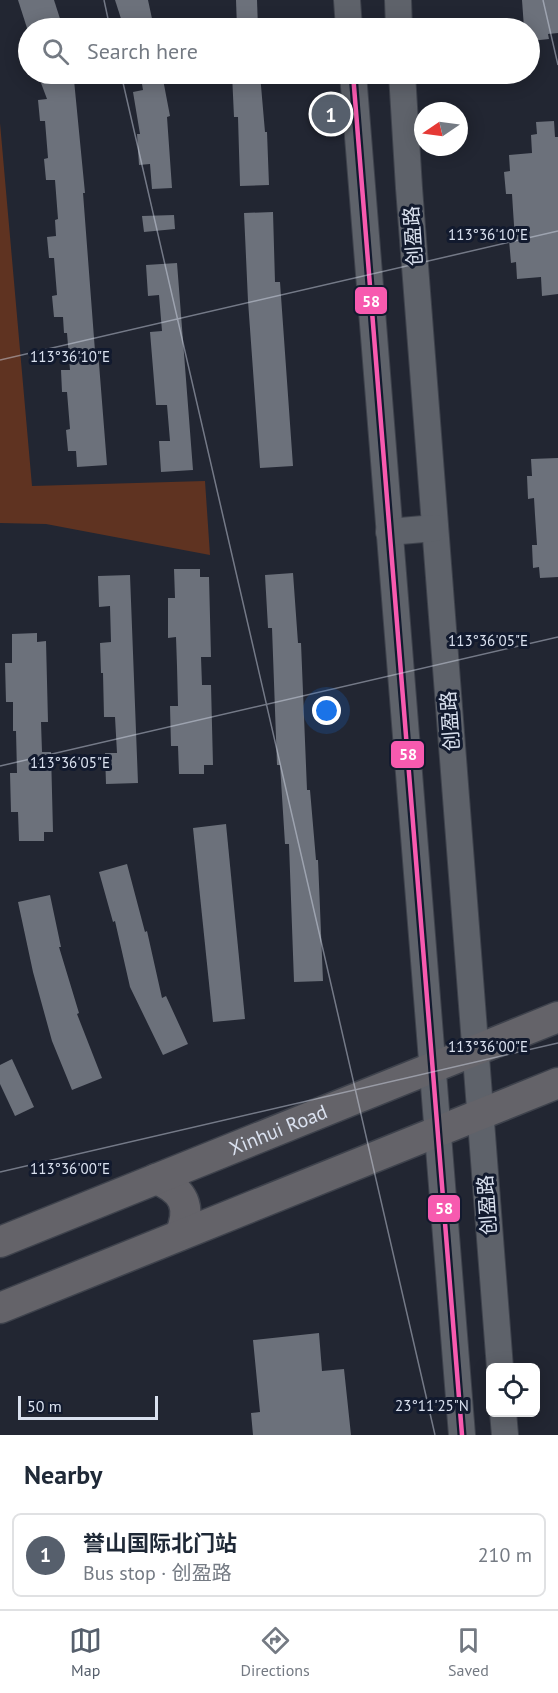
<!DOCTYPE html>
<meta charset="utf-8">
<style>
:root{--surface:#fff;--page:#f6f6f7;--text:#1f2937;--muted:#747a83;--line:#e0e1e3;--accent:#565f6c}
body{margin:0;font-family:"PT Sans","Noto Sans SC",sans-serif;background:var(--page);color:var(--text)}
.controls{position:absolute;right:18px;bottom:18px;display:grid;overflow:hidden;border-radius:9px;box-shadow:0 3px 15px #0003}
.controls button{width:54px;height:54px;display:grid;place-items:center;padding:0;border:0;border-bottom:2px solid var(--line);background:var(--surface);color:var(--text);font:30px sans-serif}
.compass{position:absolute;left:414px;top:102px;width:54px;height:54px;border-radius:50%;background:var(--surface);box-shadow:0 3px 15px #0003;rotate:257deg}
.scale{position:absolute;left:18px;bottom:15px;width:140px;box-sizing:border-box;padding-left:6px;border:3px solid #dae1ef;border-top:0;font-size:16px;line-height:21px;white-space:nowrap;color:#dae1ef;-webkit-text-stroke:4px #121a2e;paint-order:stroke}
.you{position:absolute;left:327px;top:711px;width:21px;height:21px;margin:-15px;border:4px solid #fff;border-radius:50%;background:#1a73e8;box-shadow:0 0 0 9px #1a73e833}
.badge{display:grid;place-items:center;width:39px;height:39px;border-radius:50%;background:var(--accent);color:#fff;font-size:20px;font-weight:700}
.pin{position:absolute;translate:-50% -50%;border:3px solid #fff;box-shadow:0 2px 6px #0006}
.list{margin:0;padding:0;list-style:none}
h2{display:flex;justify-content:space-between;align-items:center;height:78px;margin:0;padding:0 24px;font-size:26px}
h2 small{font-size:20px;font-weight:400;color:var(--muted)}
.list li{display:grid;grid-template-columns:39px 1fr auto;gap:18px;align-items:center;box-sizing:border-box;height:84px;margin:0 12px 12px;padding:0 12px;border:2px solid var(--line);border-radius:9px}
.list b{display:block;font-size:22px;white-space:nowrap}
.list p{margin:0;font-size:20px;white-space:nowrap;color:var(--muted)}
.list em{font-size:20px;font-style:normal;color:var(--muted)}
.icon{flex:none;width:33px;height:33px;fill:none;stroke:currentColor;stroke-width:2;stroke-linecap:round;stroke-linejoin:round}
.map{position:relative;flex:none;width:558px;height:1435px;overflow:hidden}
.search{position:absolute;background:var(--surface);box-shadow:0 3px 15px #0003;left:18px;right:18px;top:18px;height:66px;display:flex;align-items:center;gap:15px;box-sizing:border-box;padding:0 21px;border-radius:33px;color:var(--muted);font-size:22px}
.sheet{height:174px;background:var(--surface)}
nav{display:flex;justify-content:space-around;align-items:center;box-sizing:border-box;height:84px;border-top:2px solid var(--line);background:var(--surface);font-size:16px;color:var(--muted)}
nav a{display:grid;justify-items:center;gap:3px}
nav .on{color:var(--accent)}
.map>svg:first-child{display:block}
</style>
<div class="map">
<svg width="558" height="1435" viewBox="0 0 558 1435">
<rect width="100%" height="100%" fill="#222632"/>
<!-- green -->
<path fill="#5f3321" d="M 0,123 L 32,486 L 205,481 L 210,555 L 46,524 L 0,523 Z"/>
<!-- building -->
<g fill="#6c717b">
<path d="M 18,0 L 54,0 L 63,28 L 27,28 Z"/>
<path d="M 115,0 L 148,0 L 154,28 L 124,28 Z"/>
<path d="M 236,0 L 257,0 L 258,28 L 237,28 Z"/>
<path d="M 522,0 L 558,0 L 558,33 L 548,34 L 549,39 L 531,41 L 530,28 L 524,28 Z"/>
<path d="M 162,74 L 170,116 L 167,117 L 172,188 L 152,189 L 150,164 L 139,165 L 137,134 L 140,134 L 133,92 L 143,90 L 141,78 Z"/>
<path d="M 232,74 L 260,74 L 265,132 L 267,132 L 269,185 L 240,186 L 238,117 L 234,117 Z"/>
<path d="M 74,80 L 85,193 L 83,193 L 95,351 L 98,351 L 107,465 L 77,467 L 76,451 L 68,451 L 66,430 L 70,429 L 67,392 L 62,392 L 61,370 L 70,370 L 67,333 L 64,333 L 63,317 L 54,317 L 52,296 L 57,295 L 54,258 L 49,258 L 47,237 L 56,236 L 55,220 L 58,219 L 55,180 L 46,180 L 44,159 L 48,158 L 45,121 L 40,121 L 38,100 L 47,99 L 41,83 Z"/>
<path d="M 554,121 L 555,137 L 558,137 L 558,294 L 542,296 L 541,277 L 517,279 L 516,262 L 511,263 L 509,240 L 515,240 L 513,210 L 512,194 L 506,194 L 504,172 L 510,171 L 509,155 L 532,153 L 531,135 L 537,134 L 536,122 Z"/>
<path d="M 273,212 L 275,282 L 280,282 L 293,466 L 260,468 L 248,301 L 244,213 Z"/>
<path d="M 174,215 L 175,229 L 144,232 L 142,216 Z"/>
<path d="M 177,263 L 193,470 L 161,472 L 159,441 L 170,441 L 167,405 L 156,405 L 150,332 L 162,331 L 159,295 L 148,296 L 146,265 Z"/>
<path d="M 558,458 L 558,577 L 540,578 L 539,567 L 533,568 L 532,545 L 537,545 L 535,515 L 534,498 L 528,499 L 527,476 L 532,476 L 531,459 Z"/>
<path d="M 174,569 L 200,569 L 200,577 L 209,577 L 211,657 L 201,657 L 202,685 L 211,685 L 213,765 L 204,765 L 204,774 L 179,774 L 178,746 L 171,746 L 170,706 L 178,706 L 177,666 L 176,637 L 168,638 L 168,598 L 175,598 Z"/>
<path d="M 293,573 L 298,643 L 301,643 L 307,790 L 310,790 L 316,860 L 318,860 L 323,981 L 294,982 L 289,844 L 285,844 L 280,765 L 277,765 L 272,628 L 268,628 L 265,575 Z"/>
<path d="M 130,575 L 138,783 L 106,784 L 105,753 L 117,753 L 115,717 L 104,717 L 103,673 L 101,673 L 100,643 L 111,642 L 110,606 L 99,607 L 98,576 Z"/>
<path d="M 37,633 L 37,642 L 46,641 L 48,722 L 41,722 L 42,752 L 51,752 L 53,832 L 44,832 L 44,841 L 19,841 L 18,812 L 11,812 L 10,773 L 17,773 L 16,731 L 13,731 L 13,702 L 6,702 L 5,663 L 12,663 L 12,634 Z"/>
<path d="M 226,824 L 245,1019 L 213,1022 L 193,828 Z"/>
<path d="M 127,864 L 145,932 L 147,931 L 162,998 L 166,996 L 188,1044 L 163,1055 L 130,987 L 115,921 L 113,922 L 99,872 Z"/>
<path d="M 50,895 L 61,947 L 59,947 L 79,1013 L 77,1014 L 102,1078 L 72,1090 L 52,1041 L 33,972 L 18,902 Z"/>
<path d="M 12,1059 L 34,1107 L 15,1116 L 0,1084 L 0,1065 Z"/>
<path d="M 319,1333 L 322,1371 L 344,1369 L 351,1435 L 253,1435 L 251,1413 L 260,1412 L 253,1340 Z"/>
</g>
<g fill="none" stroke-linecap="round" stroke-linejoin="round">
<!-- tertiary casing -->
<g stroke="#3e424c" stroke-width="28">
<g id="tertiary">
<path d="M 347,0 L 349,28"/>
<path d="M 398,0 L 399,28"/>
<path d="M 353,74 L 462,1435"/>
<path d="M 402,74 L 409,188 L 500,1368"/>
<path d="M 389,532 L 435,528"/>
<path d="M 503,1412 L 505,1435"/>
</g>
</g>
<!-- secondary casing -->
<g stroke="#3e424c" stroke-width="33">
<g id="secondary">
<path d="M 156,1179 C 184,1190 192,1207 180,1235"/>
<path id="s1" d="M 0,1242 L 558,1017"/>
<path d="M 0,1308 L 558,1083"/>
</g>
</g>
<!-- tertiary -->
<use href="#tertiary" stroke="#5e626a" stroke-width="26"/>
<!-- secondary -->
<use href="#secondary" stroke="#646369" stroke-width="30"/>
<!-- bus-1 casing -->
<g stroke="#121a2e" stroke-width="9">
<path id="bus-1" d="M 353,74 L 462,1435"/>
</g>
<!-- bus-1 -->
<use href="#bus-1" stroke="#f75aaf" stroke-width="4.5"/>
</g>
<!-- ticks -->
<path fill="none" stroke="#dae1ef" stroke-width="1.5" stroke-opacity="0.45" d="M 104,0 L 110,28M 543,0 L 558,65M 121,74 L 435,1435M 0,360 L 558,231M 0,766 L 558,637M 0,1172 L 558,1043"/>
<g text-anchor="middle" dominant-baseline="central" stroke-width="6" stroke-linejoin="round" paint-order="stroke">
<!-- street labels -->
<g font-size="20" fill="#dae1ef" stroke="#121a2e">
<text transform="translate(413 236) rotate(-94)">创盈路</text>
<text transform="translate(450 721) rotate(-94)">创盈路</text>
<text stroke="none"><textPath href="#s1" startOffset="300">Xinhui Road</textPath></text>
<text transform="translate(487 1205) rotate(-94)">创盈路</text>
</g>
</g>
<g font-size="15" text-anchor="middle" fill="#dae1ef" stroke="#121a2e" stroke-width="6" stroke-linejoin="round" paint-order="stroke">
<text x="488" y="240">113°36'10"E</text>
<text x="70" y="362">113°36'10"E</text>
<text x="488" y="646">113°36'05"E</text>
<text x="70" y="768">113°36'05"E</text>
<text x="488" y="1052">113°36'00"E</text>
<text x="70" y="1174">113°36'00"E</text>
<text x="432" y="1411">23°11'25"N</text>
</g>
<g stroke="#121a2e" stroke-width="2">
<rect x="354" y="286" width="34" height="29" rx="6" fill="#f75aaf"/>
<rect x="390" y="740" width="35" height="29" rx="6" fill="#f75aaf"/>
<rect x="427" y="1194" width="34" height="29" rx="6" fill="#f75aaf"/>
</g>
<g font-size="16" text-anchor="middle" font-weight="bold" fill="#fff">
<text x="371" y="307">58</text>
<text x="408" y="760">58</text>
<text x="444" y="1214">58</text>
</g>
</svg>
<div class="controls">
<button><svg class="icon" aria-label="locate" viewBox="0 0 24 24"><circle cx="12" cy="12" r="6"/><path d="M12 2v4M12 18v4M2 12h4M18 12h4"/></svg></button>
</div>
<svg class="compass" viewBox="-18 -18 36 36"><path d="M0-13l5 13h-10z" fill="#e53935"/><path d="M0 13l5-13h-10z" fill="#747a83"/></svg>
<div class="scale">50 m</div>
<div class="you"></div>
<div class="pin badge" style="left:331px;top:114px">1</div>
<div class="search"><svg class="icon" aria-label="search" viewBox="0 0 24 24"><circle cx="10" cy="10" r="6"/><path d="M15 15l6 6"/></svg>Search here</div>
</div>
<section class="sheet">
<h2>Nearby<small></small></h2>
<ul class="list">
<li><span class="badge">1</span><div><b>誉山国际北门站</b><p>Bus stop · 创盈路</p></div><em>210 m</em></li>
</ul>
</section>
<nav>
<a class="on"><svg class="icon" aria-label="map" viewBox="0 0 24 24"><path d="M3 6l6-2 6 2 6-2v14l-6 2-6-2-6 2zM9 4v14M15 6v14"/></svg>Map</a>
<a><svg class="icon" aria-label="directions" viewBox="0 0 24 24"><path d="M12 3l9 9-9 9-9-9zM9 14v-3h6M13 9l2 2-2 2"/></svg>Directions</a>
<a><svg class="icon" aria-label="saved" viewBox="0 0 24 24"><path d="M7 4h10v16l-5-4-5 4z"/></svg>Saved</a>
</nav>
